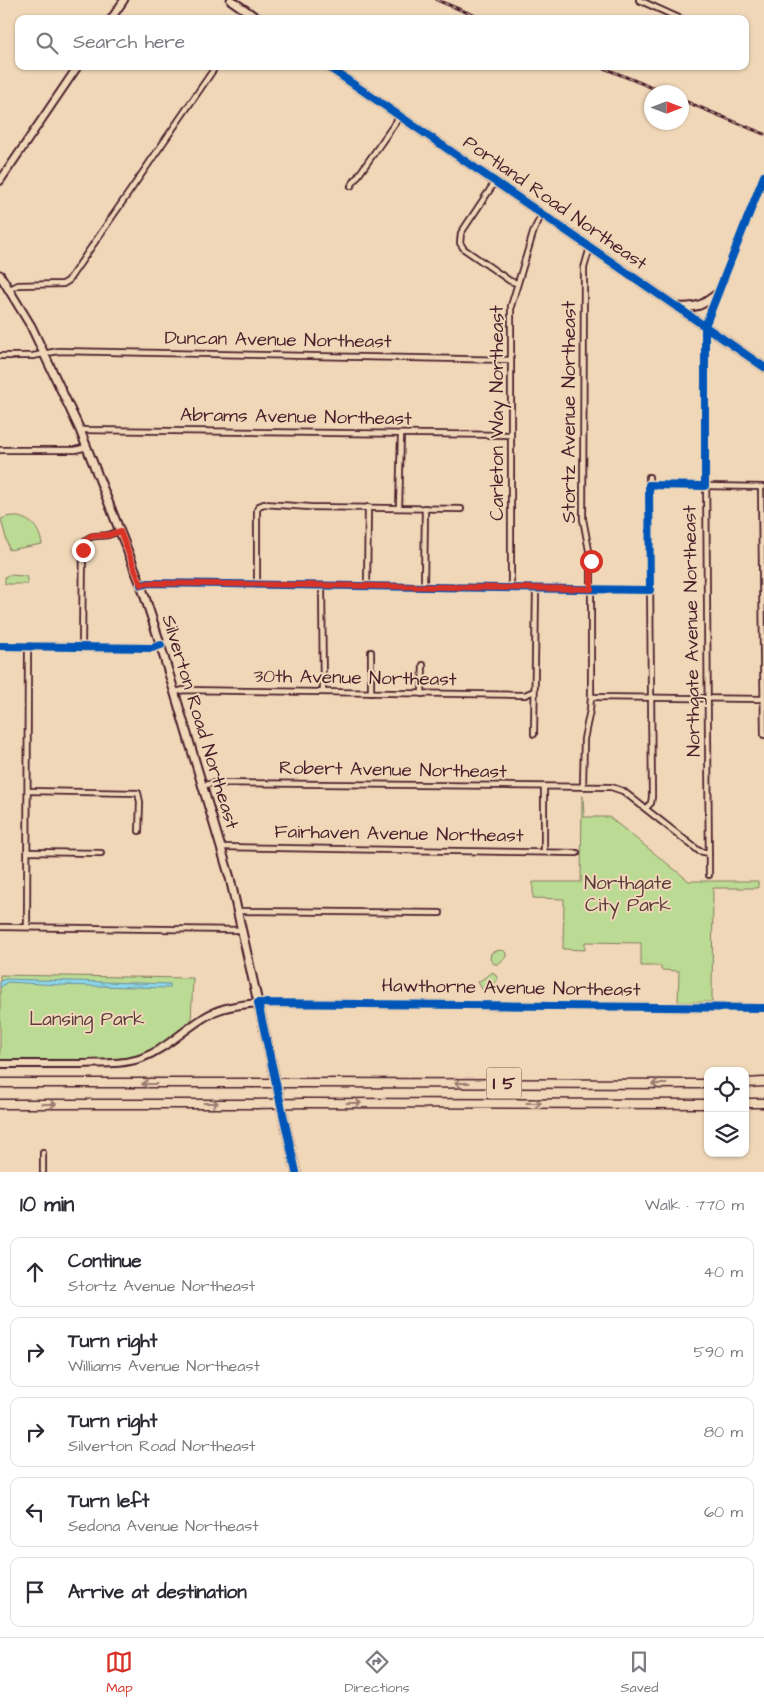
<!DOCTYPE html>
<meta charset="utf-8">
<style>
:root{--surface:#fff;--page:#f7f7f7;--text:#2b2b33;--muted:#7c7c81;--line:#e1e1e2;--accent:#d93025}
body{margin:0;font-family:"Architects Daughter",sans-serif;background:var(--page);color:var(--text)}
.controls{position:absolute;right:15px;bottom:15px;display:grid;overflow:hidden;border-radius:10px;box-shadow:0 1px 4px #0004}
.controls button{width:45px;height:45px;display:grid;place-items:center;padding:0;border:0;border-bottom:1px solid var(--line);background:var(--surface);color:var(--text);font:25px sans-serif}
.compass{position:absolute;left:644px;top:85px;width:45px;height:45px;border-radius:50%;background:var(--surface);box-shadow:0 1px 4px #0004;rotate:90deg}
.stop{position:absolute;width:15px;height:15px;margin:-11px;border:4px solid #d93025;border-radius:50%;background:#fff}
.stop.end{background:#d93025;border-color:#fff;box-shadow:0 1px 5px #0008}
.list{margin:0;padding:0;list-style:none}
h2{display:flex;justify-content:space-between;align-items:center;height:65px;margin:0;padding:0 20px;font-size:21px}
h2 small{font-size:16px;font-weight:400;color:var(--muted)}
.list li{display:grid;grid-template-columns:32px 1fr auto;gap:15px;align-items:center;box-sizing:border-box;height:70px;margin:0 10px 10px;padding:0 10px;border:1px solid var(--line);border-radius:10px}
.list b{display:block;font-size:19px;white-space:nowrap}
.list p{margin:0;font-size:16px;white-space:nowrap;color:var(--muted)}
.list em{font-size:16px;font-style:normal;color:var(--muted)}
.icon{flex:none;width:28px;height:28px;fill:none;stroke:currentColor;stroke-width:2;stroke-linecap:round;stroke-linejoin:round}
.map{position:relative;flex:none;width:764px;height:1172px;overflow:hidden}
.search{position:absolute;background:var(--surface);box-shadow:0 1px 4px #0004;left:15px;right:15px;top:15px;height:55px;display:flex;align-items:center;gap:12px;box-sizing:border-box;padding:0 18px;border-radius:10px;color:var(--muted);font-size:19px}
.sheet{height:465px;background:var(--surface)}
nav{display:flex;justify-content:space-around;align-items:center;box-sizing:border-box;height:70px;border-top:1px solid var(--line);background:var(--surface);font-size:14px;color:var(--muted)}
nav a{display:grid;justify-items:center;gap:2px}
nav .on{color:var(--accent)}
.map>svg:first-child{display:block}
</style>
<div class="map">
<svg width="764" height="1172" viewBox="0 0 764 1172">
<defs>
<pattern id="water-ripples" width="26" height="14" patternUnits="userSpaceOnUse" patternTransform="scale(1.25)"><rect width="26" height="14" fill="#8bd8ea"/><path d="M2 4q2-2 4 0t4 0M15 11q2-2 4 0t4 0" fill="none" stroke="#79b9c9"/></pattern>
</defs>
<rect width="100%" height="100%" fill="#f0d7b8"/>
<filter id="ink" filterUnits="userSpaceOnUse"><feTurbulence type="fractalNoise" baseFrequency=".02" numOctaves="2"/><feDisplacementMap in="SourceGraphic" scale="10" xChannelSelector="R" yChannelSelector="G"/><feConvolveMatrix kernelMatrix="1 2 1 2 8 2 1 2 1" color-interpolation-filters="sRGB"/></filter>
<g filter="url(#ink)">
<!-- green -->
<g fill="#bbda93" stroke="#827c5f">
<path d="M 10,516 C 29,517 39,526 42,544 L 9,550 L 1,519 Z"/>
<path d="M 8,575 L 26,576 L 28,584 L 5,584 L 5,577 Z"/>
<path d="M 582,796 L 583,796 L 584,817 L 609,817 L 689,881 L 758,881 L 758,888 L 713,888 L 712,1002 L 678,1002 L 679,971 L 661,970 L 661,966 L 641,966 L 641,943 L 585,942 L 585,950 L 563,949 L 564,899 L 533,898 L 533,882 L 581,882 Z"/>
<path d="M 503,950 L 506,953 L 506,957 L 498,964 L 494,964 L 490,959 L 491,953 L 495,951 Z"/>
<path d="M 493,972 L 497,977 L 497,981 L 484,990 L 482,989 L 478,982 Z"/>
<path d="M 0,975 L 193,978 L 191,1023 L 164,1043 L 134,1057 L 89,1061 L 0,1060 Z"/>
</g>
<!-- water -->
<path fill="url(#water-ripples)" stroke="#718e9e" d="M 6,979 L 170,984 L 170,988 L 59,985 L 7,982 L 0,988 L 0,981 Z"/>
<g fill="none" stroke-linecap="round" stroke-linejoin="round">
<!-- street casing -->
<g stroke="#4a1f2b" stroke-width="8">
<g id="street">
<path d="M 639,0 L 681,19"/>
<path d="M 495,182 L 461,233 L 460,243 L 464,249 L 510,281 L 517,283"/>
<path d="M 351,186 L 400,116"/>
<path d="M 10,289 L 18,285 L 63,284 L 68,281 L 216,66"/>
<path d="M 705,326 L 709,875"/>
<path d="M 0,356 L 33,356 L 58,351 L 511,360"/>
<path d="M 80,430 L 511,435"/>
<path d="M 0,450 L 75,450 L 87,447"/>
<path d="M 649,485 L 763,487"/>
<path d="M 761,487 L 764,735"/>
<path d="M 399,508 L 401,434"/>
<path d="M 257,584 L 257,510 L 259,506 L 264,504 L 310,507 L 461,509"/>
<path d="M 141,585 L 149,583 L 650,590"/>
<path d="M 322,585 L 323,692"/>
<path d="M 367,586 L 368,507"/>
<path d="M 424,586 L 425,508"/>
<path d="M 511,587 L 511,306 L 534,230 L 542,214"/>
<path d="M 82,647 L 83,545 C 88,533 98,537 108,535 C 112,534 116,532 120,531"/>
<path d="M 371,652 L 371,693"/>
<path d="M 175,692 L 184,690 L 525,695 L 534,691"/>
<path d="M 422,694 L 423,665"/>
<path d="M 591,697 L 764,699"/>
<path d="M 534,734 L 536,588"/>
<path d="M 202,786 L 213,783 L 611,787 L 623,791 L 699,851 L 709,853"/>
<path d="M 583,787 L 584,739 L 590,710 L 591,697 L 591,561 L 583,519 L 584,268 L 590,247"/>
<path d="M 28,791 L 138,793 L 140,802 L 139,831"/>
<path d="M 646,808 L 651,803 L 652,797 L 649,477"/>
<path d="M 221,847 L 577,853"/>
<path d="M 544,851 L 544,787"/>
<path d="M 28,852 L 101,853"/>
<path d="M 238,911 L 440,913"/>
<path d="M 0,927 L 242,930"/>
<path d="M 27,927 L 28,646"/>
<path d="M 43,1172 L 43,1153"/>
</g>
</g>
<!-- secondary casing -->
<g stroke="#4a1f2b" stroke-width="10">
<g id="secondary">
<path d="M 111,19 L 124,0"/>
<path d="M 0,181 L 78,66"/>
<path d="M 705,326 L 764,176"/>
<path d="M 0,646 L 152,648 L 161,645"/>
<path d="M 0,1064 C 27,1064 54,1064 81,1064 C 101,1063 122,1065 142,1058 C 168,1048 186,1027 210,1014 C 225,1006 242,1005 258,1003 L 764,1008"/>
</g>
</g>
<!-- primary casing -->
<g stroke="#4a1f2b" stroke-width="11">
<g id="primary">
<path d="M 231,0 L 258,19"/>
<path d="M 327,66 L 764,367"/>
<path d="M 0,275 L 31,326 L 80,430 L 141,585 L 158,637 L 230,878 L 296,1172"/>
<path d="M 678,307 C 698,308 703,305 718,293"/>
</g>
</g>
<!-- highway casing -->
<g stroke="#4a1f2b" stroke-width="11">
<g id="highway">
<path d="M 0,1083 L 251,1083"/>
<path d="M 301,1083 L 708,1084"/>
<path d="M 745,1083 L 764,1082"/>
<path d="M 305,1103 L 708,1104"/>
<path d="M 745,1103 L 764,1103"/>
<path d="M 0,1104 L 255,1104"/>
</g>
</g>
<!-- street -->
<use href="#street" stroke="#f0d7b8" stroke-width="4.5"/>
<!-- secondary -->
<use href="#secondary" stroke="#f0d7b8" stroke-width="6"/>
<!-- primary -->
<use href="#primary" stroke="#f0d7b8" stroke-width="7"/>
<!-- highway -->
<use href="#highway" stroke="#f0d7b8" stroke-width="8"/>
<!-- rail casing -->
<g stroke="#4a1f2b" stroke-width="3">
<g id="rail">
<path d="M 437,0 L 483,19"/>
<path d="M 599,66 L 663,92"/>
<path d="M 682,100 L 764,134"/>
</g>
</g>
<!-- rail -->
<use href="#rail" stroke="#f0d7b8" stroke-width="1" stroke-dasharray="4" stroke-linecap="butt"/>
<!-- highway-bridge casing -->
<g stroke="#4a1f2b" stroke-width="11" stroke-linecap="butt">
<g id="highway-bridge">
<path d="M 251,1083 L 301,1083"/>
<path d="M 255,1104 L 305,1103"/>
</g>
</g>
<!-- highway-bridge -->
<use href="#highway-bridge" stroke="#f0d7b8" stroke-width="8"/>
<!-- cycleway casing -->
<g stroke="#f0d7b8" stroke-width="11">
<g id="cycleway">
<path d="M 327,66 L 764,367"/>
<path d="M 141,585 L 149,583 L 650,590 L 649,485 L 705,486 L 705,326 L 764,176"/>
<path d="M 0,646 L 152,648 L 161,645"/>
<path d="M 296,1172 L 258,1003 L 764,1008"/>
</g>
</g>
<!-- cycleway -->
<use href="#cycleway" stroke="#0057b8" stroke-width="8"/>
</g>
<!-- one-way arrows -->
<defs><path id="oneway-shaft" d="M-6 0H5M1.5-3L5.5 0L1.5 3" fill="none" stroke-width="1.6" stroke-linecap="round" stroke-linejoin="round" transform="scale(1.25)"/></defs>
<g stroke="#9d7b72">
<use href="#oneway-shaft" transform="translate(462 1083) rotate(-180)"/>
<use href="#oneway-shaft" transform="translate(149 1084) rotate(-180)"/>
<use href="#oneway-shaft" transform="translate(659 1084) rotate(180)"/>
<use href="#oneway-shaft" transform="translate(211 1103)"/>
<use href="#oneway-shaft" transform="translate(354 1103)"/>
<use href="#oneway-shaft" transform="translate(534 1103)"/>
<use href="#oneway-shaft" transform="translate(49 1104)"/>
</g>
</g>
<g fill="none" stroke-linecap="round" stroke-linejoin="round" filter="url(#ink)">
<!-- route -->
<path stroke="#d93025" stroke-width="6" d="M 83,550 L 85,541 L 91,536 L 109,535 L 120,531 L 141,585 L 149,583 L 591,589 L 591,561"/>
</g>
<g text-anchor="middle" dominant-baseline="central" stroke-width="4" stroke-linejoin="round" paint-order="stroke">
<!-- shield labels -->
<rect fill="#f0d7b8" stroke="#7c5655" stroke-width="1" x="486.5" y="1067.5" width="35" height="31" rx="4"/>
<g font-size="18" font-weight="bold" fill="#4a1f2b">
<text x="504" y="1083">I 5</text>
</g>
<!-- street labels -->
<g font-size="19" fill="#4a1f2b" stroke="#f0d7b8">
<text transform="translate(555 203) rotate(35)">Portland Road Northeast</text>
<text transform="translate(278 340) rotate(1)">Duncan Avenue Northeast</text>
<text transform="translate(569 412) rotate(-90)">Stortz Avenue Northeast</text>
<text transform="translate(497 413) rotate(-90)">Carleton Way Northeast</text>
<text transform="translate(296 417) rotate(1)">Abrams Avenue Northeast</text>
<text transform="translate(692 631) rotate(-91)">Northgate Avenue Northeast</text>
<text transform="translate(355 678) rotate(1)">30th Avenue Northeast</text>
<text transform="translate(200 722) rotate(73)">Silverton Road Northeast</text>
<text transform="translate(393 770) rotate(1)">Robert Avenue Northeast</text>
<text transform="translate(399 834) rotate(1)">Fairhaven Avenue Northeast</text>
<text transform="translate(511 988) rotate(1)">Hawthorne Avenue Northeast</text>
</g>
<!-- park labels -->
<g font-size="19" fill="#5b3b3b" stroke="#f0d7b8">
<text x="628" y="883">Northgate<tspan x="628" dy="22">City Park</tspan></text>
<text x="87" y="1019">Lansing Park</text>
</g>
</g>
</svg>
<div class="controls">
<button><svg class="icon" aria-label="locate" viewBox="0 0 24 24"><circle cx="12" cy="12" r="6"/><path d="M12 2v4M12 18v4M2 12h4M18 12h4"/></svg></button>
<button><svg class="icon" aria-label="layers" viewBox="0 0 24 24"><path d="M12 4l9 5-9 5-9-5zM3 14l9 5 9-5"/></svg></button>
</div>
<svg class="compass" viewBox="-18 -18 36 36"><path d="M0-13l5 13h-10z" fill="#e53935"/><path d="M0 13l5-13h-10z" fill="#7c7c81"/></svg>
<div class="stop" style="left:591px;top:561px"></div>
<div class="stop end" style="left:83px;top:550px"></div>
<div class="search"><svg class="icon" aria-label="search" viewBox="0 0 24 24"><circle cx="10" cy="10" r="6"/><path d="M15 15l6 6"/></svg>Search here</div>
</div>
<section class="sheet">
<h2>10 min<small>Walk · 770 m</small></h2>
<ul class="list">
<li><svg class="icon" aria-label="ahead" viewBox="0 0 24 24"><path d="M12 20V5M6 11l6-6 6 6"/></svg><div><b>Continue</b><p>Stortz Avenue Northeast</p></div><em>40 m</em></li>
<li><svg class="icon" aria-label="right" viewBox="0 0 24 24"><path d="M7 20v-9h11M14 6l5 5-5 5"/></svg><div><b>Turn right</b><p>Williams Avenue Northeast</p></div><em>590 m</em></li>
<li><svg class="icon" aria-label="right" viewBox="0 0 24 24"><path d="M7 20v-9h11M14 6l5 5-5 5"/></svg><div><b>Turn right</b><p>Silverton Road Northeast</p></div><em>80 m</em></li>
<li><svg class="icon" aria-label="left" viewBox="0 0 24 24"><path d="M17 20v-9H6M10 6l-5 5 5 5"/></svg><div><b>Turn left</b><p>Sedona Avenue Northeast</p></div><em>60 m</em></li>
<li><svg class="icon" aria-label="arrive" viewBox="0 0 24 24"><path d="M6 21V4h12l-3 4 3 4H6"/></svg><div><b>Arrive at destination</b></div></li>
</ul>
</section>
<nav>
<a class="on"><svg class="icon" aria-label="map" viewBox="0 0 24 24"><path d="M3 6l6-2 6 2 6-2v14l-6 2-6-2-6 2zM9 4v14M15 6v14"/></svg>Map</a>
<a><svg class="icon" aria-label="directions" viewBox="0 0 24 24"><path d="M12 3l9 9-9 9-9-9zM9 14v-3h6M13 9l2 2-2 2"/></svg>Directions</a>
<a><svg class="icon" aria-label="saved" viewBox="0 0 24 24"><path d="M7 4h10v16l-5-4-5 4z"/></svg>Saved</a>
</nav>
